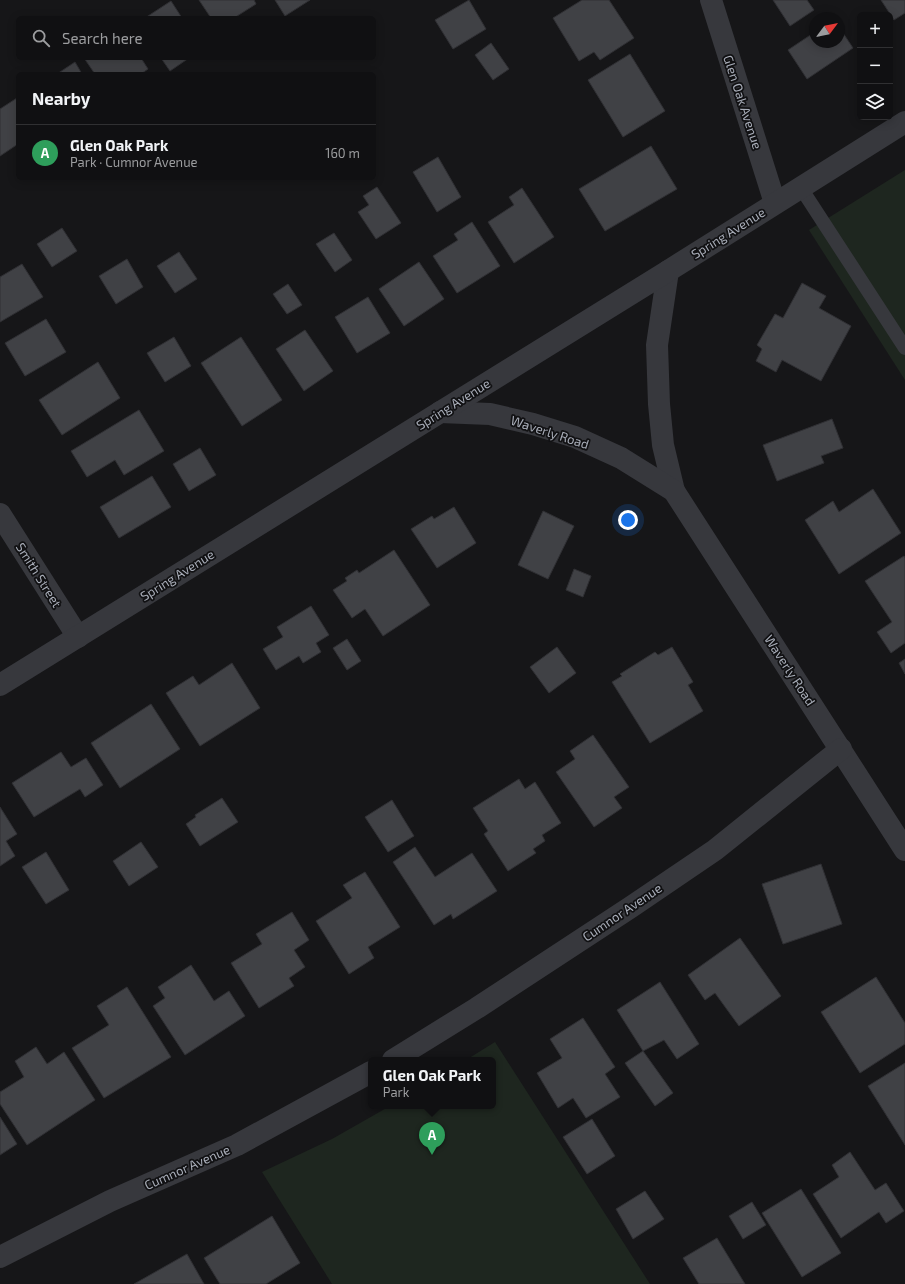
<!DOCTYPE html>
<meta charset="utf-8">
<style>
:root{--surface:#101012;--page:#1e1e20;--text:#f1f3f6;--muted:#9c9d9f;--line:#303032;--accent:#b45309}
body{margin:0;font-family:"Exo 2",sans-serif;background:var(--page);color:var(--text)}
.controls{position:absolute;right:12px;top:12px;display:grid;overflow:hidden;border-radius:6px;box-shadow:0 2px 10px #0003}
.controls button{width:36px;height:36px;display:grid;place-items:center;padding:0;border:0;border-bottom:1px solid var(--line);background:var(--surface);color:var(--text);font:20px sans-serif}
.compass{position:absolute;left:809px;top:12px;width:36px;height:36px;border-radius:50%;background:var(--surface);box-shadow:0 2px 10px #0003;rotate:58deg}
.you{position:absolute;left:628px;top:520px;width:14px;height:14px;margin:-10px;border:3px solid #fff;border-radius:50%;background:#1a73e8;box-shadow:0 0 0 6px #1a73e833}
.badge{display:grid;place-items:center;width:26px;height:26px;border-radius:50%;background:var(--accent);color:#fff;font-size:13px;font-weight:700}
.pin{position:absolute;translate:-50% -33px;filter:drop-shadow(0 1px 2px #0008)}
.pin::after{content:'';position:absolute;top:21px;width:14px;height:12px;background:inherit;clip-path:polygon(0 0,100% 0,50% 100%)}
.popup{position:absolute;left:368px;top:1057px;width:128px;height:52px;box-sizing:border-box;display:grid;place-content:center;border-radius:6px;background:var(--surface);filter:drop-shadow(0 1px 3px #0005);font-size:13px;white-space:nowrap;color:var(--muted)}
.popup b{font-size:15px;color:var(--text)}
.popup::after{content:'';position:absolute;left:50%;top:100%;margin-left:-8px;border:8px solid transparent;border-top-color:var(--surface)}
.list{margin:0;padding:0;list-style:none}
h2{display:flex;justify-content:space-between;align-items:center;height:52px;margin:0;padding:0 16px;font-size:17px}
h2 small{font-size:13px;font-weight:400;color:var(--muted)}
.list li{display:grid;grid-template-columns:26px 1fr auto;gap:12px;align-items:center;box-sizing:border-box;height:56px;padding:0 16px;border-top:1px solid var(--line)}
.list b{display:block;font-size:15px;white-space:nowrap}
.list p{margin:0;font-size:13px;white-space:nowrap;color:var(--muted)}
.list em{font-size:13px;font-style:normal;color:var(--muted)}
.icon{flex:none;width:22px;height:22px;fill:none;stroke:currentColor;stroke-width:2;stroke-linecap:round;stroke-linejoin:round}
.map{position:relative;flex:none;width:905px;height:1284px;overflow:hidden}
.search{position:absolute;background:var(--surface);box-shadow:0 2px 10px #0003;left:16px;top:16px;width:360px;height:44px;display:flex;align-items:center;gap:10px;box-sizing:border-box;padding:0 14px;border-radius:6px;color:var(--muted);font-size:15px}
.panel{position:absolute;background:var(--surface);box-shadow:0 2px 10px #0003;left:16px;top:72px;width:360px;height:108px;border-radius:6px}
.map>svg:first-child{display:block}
</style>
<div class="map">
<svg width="905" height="1284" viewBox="0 0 905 1284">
<rect width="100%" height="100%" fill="#161618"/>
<!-- green -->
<g fill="#1e261f">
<path d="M 905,170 L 905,380 L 809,230 Z"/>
<path d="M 495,1042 L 650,1284 L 332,1284 L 262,1172 L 332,1139 L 390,1106 L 493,1106 L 493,1060 L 466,1060 Z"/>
</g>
<!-- building -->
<g fill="#404145" stroke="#303034">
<path d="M 199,0 L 254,0 L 256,4 L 234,18 L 211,18 Z"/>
<path d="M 275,0 L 310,0 L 285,16 Z"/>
<path d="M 469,0 L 486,29 L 453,49 L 435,20 Z"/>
<path d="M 582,0 L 609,0 L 634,38 L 600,60 L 594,52 L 579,61 L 553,18 Z"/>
<path d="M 773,0 L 807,0 L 814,10 L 790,26 Z"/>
<path d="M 881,0 L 905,0 L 905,13 L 894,20 Z"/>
<path d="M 171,1 L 182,18 L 145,18 Z"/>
<path d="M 839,27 L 853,48 L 807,79 L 788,50 L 815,32 L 815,42 L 839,42 Z"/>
<path d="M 491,43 L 509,69 L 493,80 L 475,55 Z"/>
<path d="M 630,54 L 665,111 L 623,137 L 588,80 Z"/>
<path d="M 84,58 L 141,58 L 148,69 L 141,74 L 95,74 Z"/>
<path d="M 161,58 L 189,58 L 170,71 Z"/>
<path d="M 75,62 L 82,74 L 57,74 Z"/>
<path d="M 17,98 L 18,100 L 18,144 L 0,156 L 0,109 Z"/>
<path d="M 651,146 L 677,189 L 605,231 L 579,189 Z"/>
<path d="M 438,157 L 461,197 L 437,212 L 413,172 Z"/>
<path d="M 377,187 L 401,223 L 376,239 L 358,212 L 369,205 L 363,196 Z"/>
<path d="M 522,188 L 554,237 L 514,263 L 488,222 L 514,205 L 509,197 Z"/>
<path d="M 472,222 L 500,266 L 457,293 L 433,256 L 458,240 L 454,234 Z"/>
<path d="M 62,228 L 77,251 L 52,267 L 37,244 Z"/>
<path d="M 334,233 L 352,260 L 335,272 L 316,244 Z"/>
<path d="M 179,252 L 197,279 L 175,293 L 157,266 Z"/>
<path d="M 127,259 L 143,287 L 116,304 L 99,276 Z"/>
<path d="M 419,262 L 444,299 L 404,326 L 379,289 Z"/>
<path d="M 22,264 L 43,297 L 0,322 L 0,277 Z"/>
<path d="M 802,283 L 826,296 L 819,308 L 851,326 L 821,381 L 782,360 L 776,372 L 756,361 L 762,349 L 757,345 L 775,314 L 783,318 Z"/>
<path d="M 288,284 L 302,305 L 287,314 L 273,294 Z"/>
<path d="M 368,297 L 390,333 L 357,353 L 335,317 Z"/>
<path d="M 46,319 L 66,352 L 25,376 L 5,343 Z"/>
<path d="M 305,330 L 333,371 L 304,391 L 276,349 Z"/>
<path d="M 174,337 L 191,366 L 165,382 L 147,353 Z"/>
<path d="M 241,337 L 282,400 L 242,426 L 201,363 Z"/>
<path d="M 98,362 L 120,398 L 62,435 L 39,400 Z"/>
<path d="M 139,410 L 164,451 L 124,475 L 115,460 L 87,477 L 71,451 Z"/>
<path d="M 832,419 L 843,448 L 821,456 L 824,463 L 777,481 L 763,445 Z"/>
<path d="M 200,448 L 216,475 L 189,491 L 173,464 Z"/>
<path d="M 152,476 L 171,507 L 119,538 L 100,507 Z"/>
<path d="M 873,489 L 901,533 L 839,574 L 805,520 L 833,501 L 839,512 Z"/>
<path d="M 454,507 L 476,543 L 437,568 L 411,529 L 432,516 L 434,519 Z"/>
<path d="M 543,511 L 574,526 L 548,579 L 518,565 Z"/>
<path d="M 394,550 L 430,605 L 383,636 L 365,609 L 352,618 L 333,590 L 347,581 L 345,578 L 357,570 L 359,573 Z"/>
<path d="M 904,556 L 905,558 L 905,643 L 891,653 L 877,632 L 892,622 L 865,581 Z"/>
<path d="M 574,569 L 591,576 L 583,597 L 566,590 Z"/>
<path d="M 311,606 L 329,635 L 316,643 L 321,652 L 303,663 L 299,656 L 276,670 L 263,649 L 283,637 L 277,627 Z"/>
<path d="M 347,639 L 361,661 L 347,670 L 333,648 Z"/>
<path d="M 557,647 L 576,673 L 549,693 L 530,667 Z"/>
<path d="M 672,647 L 693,682 L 688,685 L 703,711 L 650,743 L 612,682 L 622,676 L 620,674 L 655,652 L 658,655 Z"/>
<path d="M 905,659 L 905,674 L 899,663 Z"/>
<path d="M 232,663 L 260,708 L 200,746 L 166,693 L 193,676 L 199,685 Z"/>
<path d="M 151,704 L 180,749 L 120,788 L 91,743 Z"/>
<path d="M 593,735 L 629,787 L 614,797 L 622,808 L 594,827 L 556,772 L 575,759 L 570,751 Z"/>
<path d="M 61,752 L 71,767 L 86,758 L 103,785 L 85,797 L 80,789 L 34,817 L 12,783 Z"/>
<path d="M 519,779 L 525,789 L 535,782 L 561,823 L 542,835 L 545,841 L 533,849 L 536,853 L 508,871 L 484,834 L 488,831 L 473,808 Z"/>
<path d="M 222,798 L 238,822 L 200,846 L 186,824 L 196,817 L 195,815 Z"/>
<path d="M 392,800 L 414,836 L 388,852 L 365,817 Z"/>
<path d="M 0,807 L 17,834 L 6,841 L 15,856 L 0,866 Z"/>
<path d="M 141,842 L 158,867 L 129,886 L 113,861 Z"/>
<path d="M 415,847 L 435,877 L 472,853 L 497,891 L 453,919 L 451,914 L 434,925 L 393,862 Z"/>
<path d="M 46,852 L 69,890 L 46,904 L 22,867 Z"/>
<path d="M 821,864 L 842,924 L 783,944 L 762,884 Z"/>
<path d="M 365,872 L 400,927 L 368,947 L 374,958 L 349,974 L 316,921 L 352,898 L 343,885 Z"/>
<path d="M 292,912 L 309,940 L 294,950 L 305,967 L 289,978 L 294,986 L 259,1008 L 231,963 L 262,944 L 256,934 Z"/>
<path d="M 740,938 L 781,996 L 739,1026 L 715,993 L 705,1000 L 688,975 Z"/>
<path d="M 191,965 L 214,1001 L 229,991 L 245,1016 L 185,1055 L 153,1006 L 165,998 L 158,987 Z"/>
<path d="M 876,977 L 905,1023 L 905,1044 L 860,1073 L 821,1012 Z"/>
<path d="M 660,982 L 699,1044 L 677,1059 L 664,1040 L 643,1051 L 617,1010 Z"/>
<path d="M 127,987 L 171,1057 L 104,1098 L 72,1048 L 109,1025 L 97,1006 Z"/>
<path d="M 583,1018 L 615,1067 L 605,1074 L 620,1097 L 586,1118 L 573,1098 L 558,1108 L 537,1073 L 562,1058 L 550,1039 Z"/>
<path d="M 36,1047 L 47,1064 L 64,1052 L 95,1100 L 27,1145 L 0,1104 L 0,1092 L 24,1077 L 15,1061 Z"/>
<path d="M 643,1051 L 673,1093 L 655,1106 L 625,1063 Z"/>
<path d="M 905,1063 L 905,1145 L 868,1086 Z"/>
<path d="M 0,1117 L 17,1144 L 0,1155 Z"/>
<path d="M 592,1119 L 615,1156 L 587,1174 L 563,1137 Z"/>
<path d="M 850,1152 L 875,1190 L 886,1183 L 904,1211 L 886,1223 L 879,1212 L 841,1238 L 813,1194 L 839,1177 L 832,1165 Z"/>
<path d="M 801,1189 L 841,1253 L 802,1277 L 762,1213 Z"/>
<path d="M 645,1191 L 664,1219 L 633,1239 L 616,1209 Z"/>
<path d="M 752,1202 L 766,1225 L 743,1239 L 729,1216 Z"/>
<path d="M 272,1216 L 300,1263 L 266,1284 L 220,1284 L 204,1258 Z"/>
<path d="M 717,1238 L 745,1284 L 699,1284 L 683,1258 Z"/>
<path d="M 187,1254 L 204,1284 L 134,1284 Z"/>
</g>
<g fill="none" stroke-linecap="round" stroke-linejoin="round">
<!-- lane -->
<path stroke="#37383d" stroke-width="14" d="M 801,188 L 905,348"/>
<!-- street -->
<g stroke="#37383d" stroke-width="22">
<path d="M 711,0 L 775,203"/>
<path d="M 668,271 L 657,345 L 659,404 L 663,445 L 674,491"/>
<path d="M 440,412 L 490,414 L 533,424 L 575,437 L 621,458 L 674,491 L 905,850"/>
<path d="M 0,514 L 78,637"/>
<path d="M 0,685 L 668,271 L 905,122"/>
<path d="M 393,1060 L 477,1008 L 631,907 L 715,850 L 841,749"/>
<path d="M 0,1257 L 110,1201 L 237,1145 L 371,1072"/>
</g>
</g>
<g text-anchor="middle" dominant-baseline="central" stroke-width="3.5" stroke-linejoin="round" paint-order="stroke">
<!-- street labels -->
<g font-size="13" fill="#a8adb8" stroke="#111113">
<text transform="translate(743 102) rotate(72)">Glen Oak Avenue</text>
<text transform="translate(728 233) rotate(-32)">Spring Avenue</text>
<text transform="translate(453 404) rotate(-32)">Spring Avenue</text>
<text transform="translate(550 432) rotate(18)">Waverly Road</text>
<text transform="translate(39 575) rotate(58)">Smith Street</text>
<text transform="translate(177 575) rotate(-32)">Spring Avenue</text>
<text transform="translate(790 670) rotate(57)">Waverly Road</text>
<text transform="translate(622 912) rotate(-34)">Cumnor Avenue</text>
<text transform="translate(187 1167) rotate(-24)">Cumnor Avenue</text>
</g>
</g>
</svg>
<div class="controls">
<button>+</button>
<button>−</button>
<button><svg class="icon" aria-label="layers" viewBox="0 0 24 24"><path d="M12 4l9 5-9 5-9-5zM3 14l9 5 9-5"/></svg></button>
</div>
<svg class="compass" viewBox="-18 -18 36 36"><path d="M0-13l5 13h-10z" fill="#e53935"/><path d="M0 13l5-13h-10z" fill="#9c9d9f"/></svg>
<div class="you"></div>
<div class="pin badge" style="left:432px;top:1155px;background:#2e9e5b">A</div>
<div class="popup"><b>Glen Oak Park</b>Park</div>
<div class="search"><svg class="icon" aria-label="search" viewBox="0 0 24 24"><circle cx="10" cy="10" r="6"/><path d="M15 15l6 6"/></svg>Search here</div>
<section class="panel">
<h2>Nearby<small></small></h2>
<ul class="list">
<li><span class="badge" style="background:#2e9e5b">A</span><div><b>Glen Oak Park</b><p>Park · Cumnor Avenue</p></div><em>160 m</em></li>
</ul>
</section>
</div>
